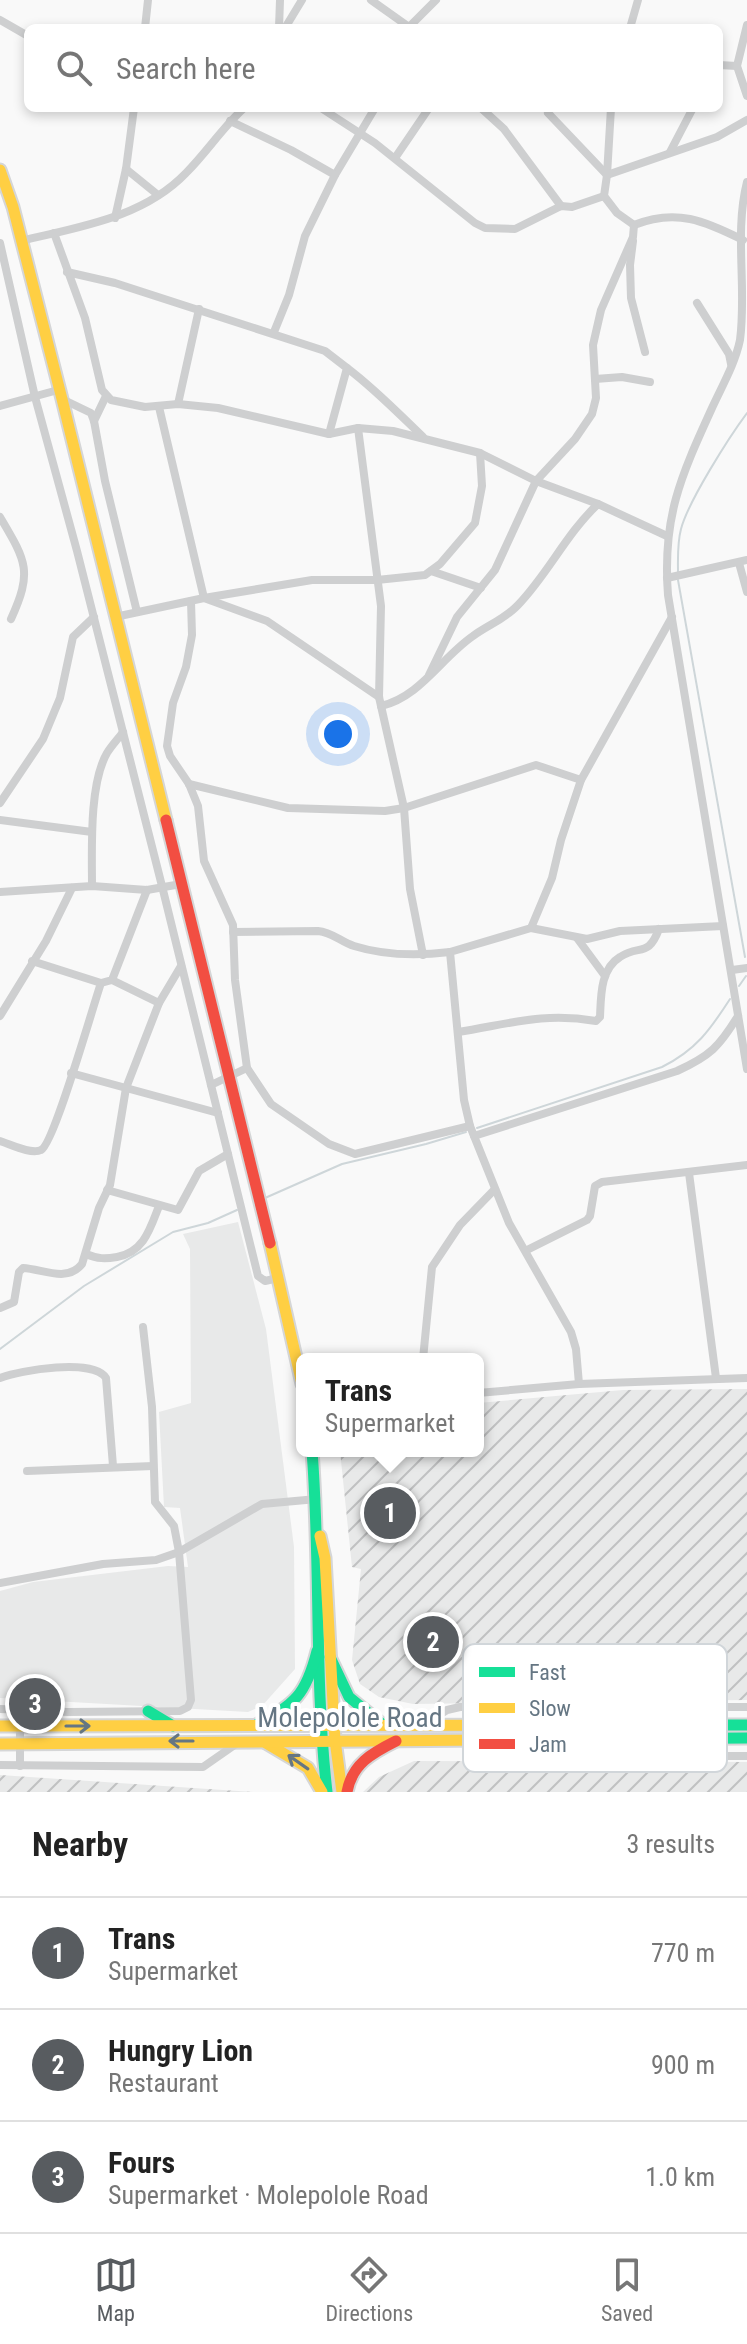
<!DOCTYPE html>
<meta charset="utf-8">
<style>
:root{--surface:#fff;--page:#f6f6f6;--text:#222;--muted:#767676;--line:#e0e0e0;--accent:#585c60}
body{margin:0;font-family:"Roboto Condensed",sans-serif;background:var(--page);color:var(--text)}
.you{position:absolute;left:338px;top:734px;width:28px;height:28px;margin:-20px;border:6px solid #fff;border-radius:50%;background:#1a73e8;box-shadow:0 0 0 12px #1a73e833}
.badge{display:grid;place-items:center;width:52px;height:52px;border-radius:50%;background:var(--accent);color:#fff;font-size:26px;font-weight:700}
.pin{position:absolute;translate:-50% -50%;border:4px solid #fff;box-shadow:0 2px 8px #0006}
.popup{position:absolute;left:296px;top:1353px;width:188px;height:104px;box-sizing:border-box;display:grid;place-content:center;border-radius:12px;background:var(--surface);filter:drop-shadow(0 2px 6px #0005);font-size:26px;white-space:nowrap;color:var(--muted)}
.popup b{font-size:30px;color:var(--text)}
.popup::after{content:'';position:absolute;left:50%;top:100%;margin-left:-16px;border:16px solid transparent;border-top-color:var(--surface)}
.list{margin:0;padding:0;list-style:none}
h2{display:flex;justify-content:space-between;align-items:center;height:104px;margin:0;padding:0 32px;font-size:34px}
h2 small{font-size:26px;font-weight:400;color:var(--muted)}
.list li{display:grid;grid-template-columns:52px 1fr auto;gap:24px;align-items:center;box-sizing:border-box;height:112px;padding:0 32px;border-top:2px solid var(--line)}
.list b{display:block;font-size:30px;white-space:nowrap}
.list p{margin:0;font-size:26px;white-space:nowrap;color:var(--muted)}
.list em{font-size:26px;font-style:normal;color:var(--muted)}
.icon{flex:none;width:44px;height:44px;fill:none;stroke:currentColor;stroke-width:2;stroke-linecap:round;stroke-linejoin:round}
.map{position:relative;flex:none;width:747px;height:1792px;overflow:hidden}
.search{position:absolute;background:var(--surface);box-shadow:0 4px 12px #0003;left:24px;right:24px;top:24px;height:88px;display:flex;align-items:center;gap:20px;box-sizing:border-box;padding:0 28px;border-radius:12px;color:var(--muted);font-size:30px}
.sheet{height:440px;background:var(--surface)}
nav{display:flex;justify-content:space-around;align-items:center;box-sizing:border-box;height:112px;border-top:2px solid var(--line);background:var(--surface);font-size:22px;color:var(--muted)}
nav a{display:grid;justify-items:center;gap:4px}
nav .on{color:var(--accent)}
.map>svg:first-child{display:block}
</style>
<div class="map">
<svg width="747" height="1792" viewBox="0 0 747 1792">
<defs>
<pattern id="industrial-furrows" width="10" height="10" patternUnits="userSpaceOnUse" patternTransform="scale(2)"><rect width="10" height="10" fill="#e8e9e9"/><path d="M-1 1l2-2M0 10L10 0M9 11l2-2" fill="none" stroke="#c0c1c2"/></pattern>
</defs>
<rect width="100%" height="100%" fill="#f9f9f9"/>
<!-- built -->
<path fill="#e8e9e9" d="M 238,1222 L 266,1329 L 294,1547 L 295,1669 L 262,1706 L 248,1712 L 0,1698 L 0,1591 L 33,1582 L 168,1566 L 188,1567 L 180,1508 L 164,1507 L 159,1412 L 191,1403 L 190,1249 L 183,1234 Z"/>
<!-- industrial -->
<g fill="url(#industrial-furrows)">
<path d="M 747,1389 L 747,1700 L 413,1704 L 379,1697 L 360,1684 L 352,1660 L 361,1569 L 352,1567 L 340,1451 L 478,1451 L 478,1403 L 623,1390 Z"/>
<path d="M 414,1761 L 747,1762 L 747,1792 L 363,1792 L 379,1777 Z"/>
<path d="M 0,1775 L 253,1792 L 0,1792 Z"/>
</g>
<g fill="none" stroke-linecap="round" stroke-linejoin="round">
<!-- stream -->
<g stroke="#ced6d9" stroke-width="2">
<path d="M 678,574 C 678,559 677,544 681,529 C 688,502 729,437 747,413"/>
<path d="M 678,580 L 745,957"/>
<path d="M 739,986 L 746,976"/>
<path d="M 477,1128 L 662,1067 C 696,1050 710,1030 730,999"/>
<path d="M 265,1198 L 342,1164 L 426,1144 L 466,1132"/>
<path d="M 0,1349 L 84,1286 L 173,1232 L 208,1223 L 237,1210"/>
</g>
<!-- fast casing -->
<g stroke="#d5d6d7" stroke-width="15">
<g id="fast">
<path d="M 312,1451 C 321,1565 314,1679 327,1792"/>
<path d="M 330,1657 L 349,1697 L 382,1724"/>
<path d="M 148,1711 L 173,1726"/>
<path d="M 256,1725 C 295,1704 306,1695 317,1651"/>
<path d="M 646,1725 L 747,1725"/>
<path d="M 486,1740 L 747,1738"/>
</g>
</g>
<!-- slow casing -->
<g stroke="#d5d6d7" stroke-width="15">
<g id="slow">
<path d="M 0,170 L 13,207 L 62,399 L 166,820"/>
<path d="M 270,1243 L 302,1384"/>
<path d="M 320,1536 L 325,1558 L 335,1740 L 342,1792"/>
<path d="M 0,1726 L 646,1725"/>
<path d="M 266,1743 L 308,1768 L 322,1792"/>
<path d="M 0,1744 L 486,1740"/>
</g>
</g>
<!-- jam casing -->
<g stroke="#d5d6d7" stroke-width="15">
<g id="jam">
<path d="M 166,820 L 270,1243"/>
<path d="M 347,1792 C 352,1764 372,1753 396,1741"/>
</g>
</g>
<!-- street -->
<g stroke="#cecfd0" stroke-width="8">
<path d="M 371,0 L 409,27 L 436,0"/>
<path d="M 0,20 L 28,36"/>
<path d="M 747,25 L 737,66 L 747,96"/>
<path d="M 145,28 L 148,0"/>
<path d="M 279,28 L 280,0"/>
<path d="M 285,28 L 302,0"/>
<path d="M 630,28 L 638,0"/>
<path d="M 719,65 L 737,66"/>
<path d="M 321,108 L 375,143 L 475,223 L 485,228 L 515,229 L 561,206 L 572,207 L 604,196"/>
<path d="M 481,108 L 504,129 L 561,206"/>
<path d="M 611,108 L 607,175 L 604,196 L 617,213 L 634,225"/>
<path d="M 548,113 L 607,175 L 717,137 L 747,120"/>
<path d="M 230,121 L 291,150 L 335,175 L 375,108"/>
<path d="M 670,152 L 693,108"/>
<path d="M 395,158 L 429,108"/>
<path d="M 126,169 L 158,195"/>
<path d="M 747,182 C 734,233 747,288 740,340 C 735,364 722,386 712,408 C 681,476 662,517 668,595 L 747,1069"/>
<path d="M 115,218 L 126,169 L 134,108"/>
<path d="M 634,225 C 676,208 705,221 743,240"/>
<path d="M 54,233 L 85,318 L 102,390 L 111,400 L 145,407 L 178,404 L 218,408 L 329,434 L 358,428 L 393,431 L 480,453 L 536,481 L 598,504 L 667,536"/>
<path d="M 21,241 C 78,227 143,218 186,173 C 207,152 222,128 244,108"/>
<path d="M 633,241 L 630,265 L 631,298 L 645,352"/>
<path d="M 0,243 L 35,397 L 77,551 L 162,886 L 258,1276 L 265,1281 L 278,1278"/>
<path d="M 67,272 L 115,283 L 325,351 L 347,368 L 329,434"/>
<path d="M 697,303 L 729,354 L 731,364"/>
<path d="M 274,332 L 289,295 L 305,236 L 335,175"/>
<path d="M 347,368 C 375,389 398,413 423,437"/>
<path d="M 595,379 L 622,377 L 650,382"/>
<path d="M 62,399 L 91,413 L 94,421 L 105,481 L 137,612"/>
<path d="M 178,404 L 199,309"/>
<path d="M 0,406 L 58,390"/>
<path d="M 159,407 L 204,598 L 267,621 L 379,697"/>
<path d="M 94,421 L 106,396"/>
<path d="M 358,428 L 381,606 L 379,697 L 404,808 L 410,889 L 423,955"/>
<path d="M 0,517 C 26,561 33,571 11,619"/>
<path d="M 739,563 L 747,592"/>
<path d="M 431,571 L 481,588"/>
<path d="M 667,578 L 747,560"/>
<path d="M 191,601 L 192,635 L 186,667 L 173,703 L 167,746 L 170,756 L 189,784 L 198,806 L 204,861 L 233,925 L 235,980 L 247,1068 L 271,1104 L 329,1144 L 355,1154 L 470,1126"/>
<path d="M 115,617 L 204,598 L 312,580 L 377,580 L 425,575 L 440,564 L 475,523 L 482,486 L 480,453"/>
<path d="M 429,675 L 457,617 L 495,570 L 536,481 L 575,439 L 592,414 L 596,398 L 593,345 L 601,310 L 633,237 L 634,225"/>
<path d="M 381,706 C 420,697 441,658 473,636 C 488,625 505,619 518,605 C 548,574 566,534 598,504"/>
<path d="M 189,784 L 288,808 L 385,811 L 404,808 L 536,765 L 581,780"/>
<path d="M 0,803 L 43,739 L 60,698 L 73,637 L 94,617"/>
<path d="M 0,820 L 92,832"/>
<path d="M 92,886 C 92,850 89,784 107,753 C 112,745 118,739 123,732"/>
<path d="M 0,892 L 92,886 L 147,890 L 181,884"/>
<path d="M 531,928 L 587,939 L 620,931 L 723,926"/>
<path d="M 233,932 L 318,931 C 332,932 341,942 354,946 C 386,956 417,956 450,952"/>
<path d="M 577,938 L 605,976"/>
<path d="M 732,970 L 747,968"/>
<path d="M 112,980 L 159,1003"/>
<path d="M 101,983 L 112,980 L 147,890"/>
<path d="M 0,1016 L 46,941 L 72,888"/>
<path d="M 458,1032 C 509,1024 543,1012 596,1021 L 600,1017 C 601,997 600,969 620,957 C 640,944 648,958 659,929"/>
<path d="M 71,1073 L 218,1113"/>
<path d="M 211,1085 L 247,1068"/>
<path d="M 474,1136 L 677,1071 C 710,1056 719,1047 738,1016"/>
<path d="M 0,1141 C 10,1144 31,1155 41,1150 C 54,1144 93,1006 101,983 L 32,961"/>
<path d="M 689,1173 L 716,1378"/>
<path d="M 107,1190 L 178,1210 L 199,1171 L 228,1154"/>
<path d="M 527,1250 L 587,1220 L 590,1216 L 595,1186 L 602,1182 L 747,1165"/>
<path d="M 86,1254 C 98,1259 105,1259 117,1257 C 144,1252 150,1229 159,1206"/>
<path d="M 0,1308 L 14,1302 L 19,1272 L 23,1268 C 43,1269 67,1283 82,1264 L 99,1208 L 110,1185 L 126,1088 L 159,1003 L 181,966"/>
<path d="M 423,1359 L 432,1267 L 460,1225 L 495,1189"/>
<path d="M 0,1378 C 20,1370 94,1358 106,1378 L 113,1466"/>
<path d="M 579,1384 L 576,1349 L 571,1332 L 509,1223 L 470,1126 L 464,1100 L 450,952 L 531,928 L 552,878 L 561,840 L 581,780 L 672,617"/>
<path d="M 478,1393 L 579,1384 L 747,1378"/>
<path d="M 27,1471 L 153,1466"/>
<path d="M 0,1583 L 103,1564 L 156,1560 L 179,1552 L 262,1504 L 317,1499"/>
<path d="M 0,1709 L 68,1712 L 180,1711 L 188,1707 L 191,1700 L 179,1552 L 174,1526 L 155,1502 L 152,1407 L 143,1327"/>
<path d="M 20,1710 L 20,1766"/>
<path d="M 426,1723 L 447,1710 L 460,1707 L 747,1707"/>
<path d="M 510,1744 L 549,1756 L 747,1756"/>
<path d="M 0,1765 L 203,1767 L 236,1744"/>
</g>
<!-- fast -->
<use href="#fast" stroke="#16e098" stroke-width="11"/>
<!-- slow -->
<use href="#slow" stroke="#ffcf43" stroke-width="11"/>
<!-- jam -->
<use href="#jam" stroke="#f24e42" stroke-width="11"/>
</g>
<!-- one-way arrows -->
<defs><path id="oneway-shaft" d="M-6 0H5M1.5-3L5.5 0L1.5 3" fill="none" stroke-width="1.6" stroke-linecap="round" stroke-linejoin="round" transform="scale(2)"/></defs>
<g stroke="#657683">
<use href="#oneway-shaft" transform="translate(78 1726)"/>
<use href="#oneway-shaft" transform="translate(181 1741) rotate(-180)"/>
<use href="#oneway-shaft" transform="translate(298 1762) rotate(-145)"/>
</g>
<g text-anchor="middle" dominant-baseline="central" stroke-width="8" stroke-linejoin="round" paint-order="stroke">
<!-- street labels -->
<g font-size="28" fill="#657683" stroke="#fff">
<text x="350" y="1717">Molepolole Road</text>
</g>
</g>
<!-- legend -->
<rect x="463" y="1644" width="264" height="128" rx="12" fill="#fff" stroke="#d1d6da" stroke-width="2"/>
<rect x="479" y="1667" width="36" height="10" fill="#16e098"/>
<rect x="479" y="1703" width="36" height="10" fill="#ffcf43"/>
<rect x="479" y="1739" width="36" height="10" fill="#f24e42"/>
<g font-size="22" fill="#657683">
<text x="529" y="1680">Fast</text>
<text x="529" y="1716">Slow</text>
<text x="529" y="1752">Jam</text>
</g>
</svg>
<div class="you"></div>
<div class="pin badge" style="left:390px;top:1513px">1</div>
<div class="popup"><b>Trans</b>Supermarket</div>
<div class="pin badge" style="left:433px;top:1642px">2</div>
<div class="pin badge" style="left:35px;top:1704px">3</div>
<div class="search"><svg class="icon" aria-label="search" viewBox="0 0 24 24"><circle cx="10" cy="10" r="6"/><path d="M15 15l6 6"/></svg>Search here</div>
</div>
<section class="sheet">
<h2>Nearby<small>3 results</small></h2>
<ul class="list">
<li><span class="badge">1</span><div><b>Trans</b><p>Supermarket</p></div><em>770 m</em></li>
<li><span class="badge">2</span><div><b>Hungry Lion</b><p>Restaurant</p></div><em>900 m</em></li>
<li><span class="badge">3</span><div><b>Fours</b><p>Supermarket · Molepolole Road</p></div><em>1.0 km</em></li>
</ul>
</section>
<nav>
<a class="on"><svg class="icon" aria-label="map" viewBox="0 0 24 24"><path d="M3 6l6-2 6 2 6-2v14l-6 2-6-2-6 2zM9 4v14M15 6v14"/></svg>Map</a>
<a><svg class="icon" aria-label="directions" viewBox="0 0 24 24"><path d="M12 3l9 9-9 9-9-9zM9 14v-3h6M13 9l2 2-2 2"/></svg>Directions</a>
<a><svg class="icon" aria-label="saved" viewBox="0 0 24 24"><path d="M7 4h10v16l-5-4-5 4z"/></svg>Saved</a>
</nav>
